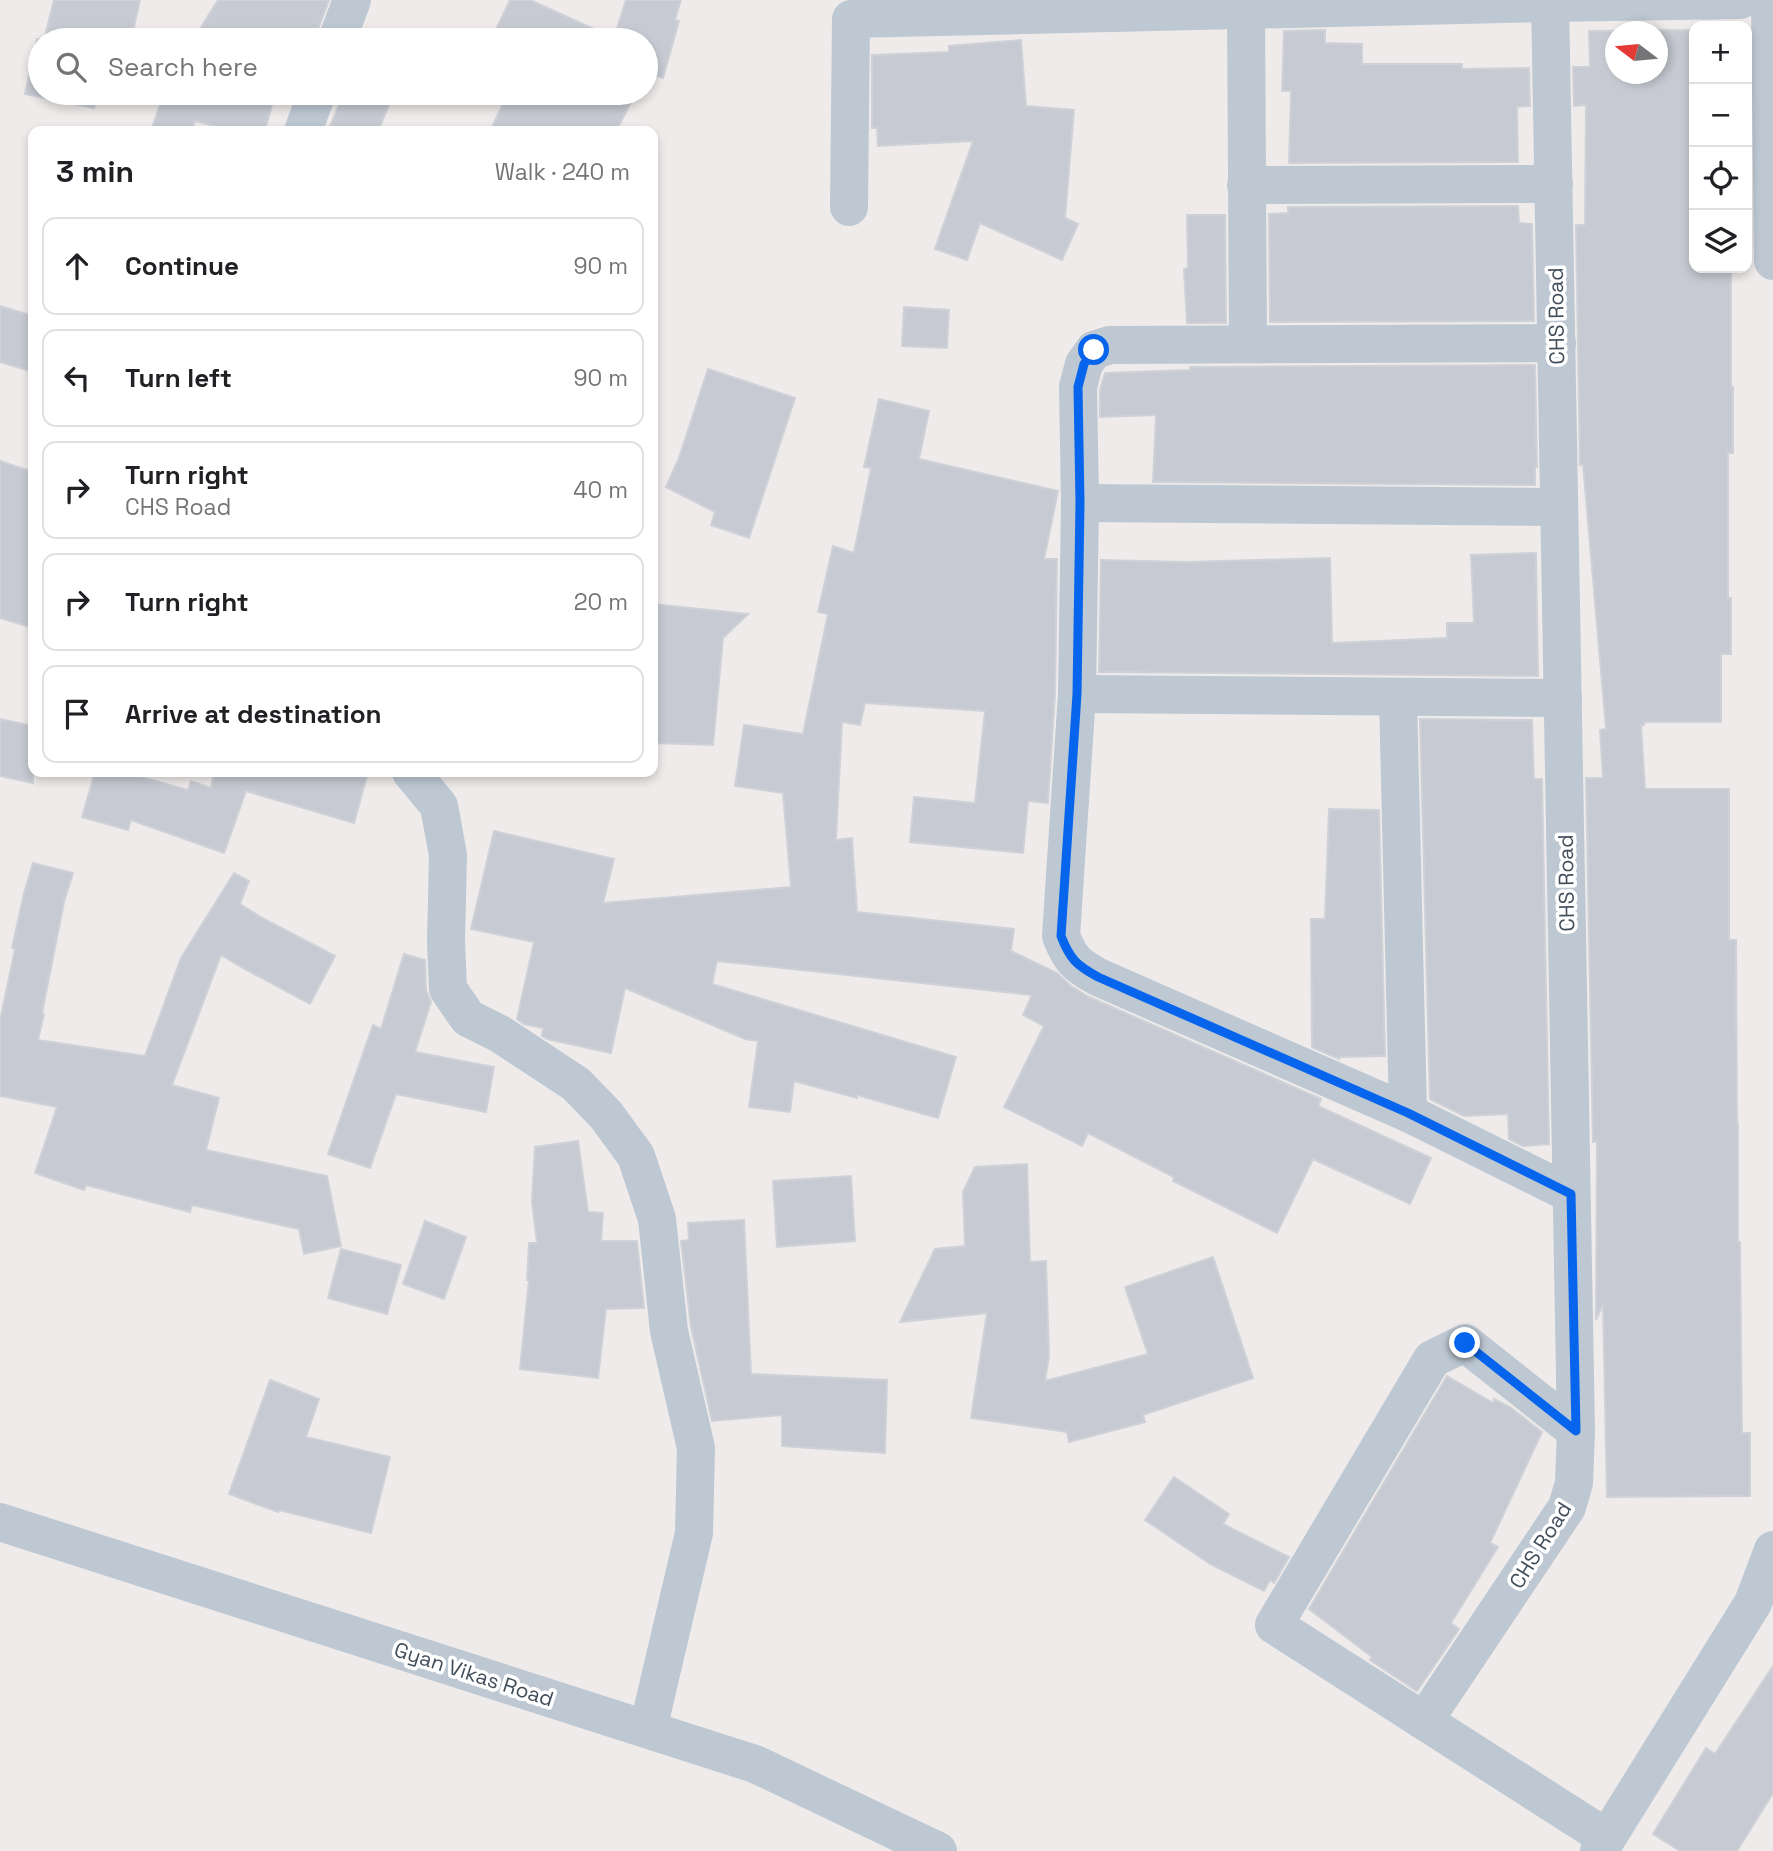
<!DOCTYPE html>
<meta charset="utf-8">
<style>
:root{--surface:#fff;--page:#f6f6f6;--text:#202124;--muted:#757577;--line:#e0e0e0}
body{margin:0;font-family:"Space Grotesk",sans-serif;background:var(--page);color:var(--text)}
.controls{position:absolute;right:21px;top:21px;display:grid;overflow:hidden;border-radius:14px;box-shadow:0 4px 10px #0003}
.controls button{width:63px;height:63px;display:grid;place-items:center;padding:0;border:0;border-bottom:2px solid var(--line);background:var(--surface);color:var(--text);font:35px sans-serif}
.compass{position:absolute;left:1605px;top:21px;width:63px;height:63px;border-radius:50%;background:var(--surface);box-shadow:0 4px 10px #0003;rotate:286deg}
.stop{position:absolute;width:21px;height:21px;margin:-16px;border:5px solid #0765ed;border-radius:50%;background:#fff}
.stop.end{background:#0765ed;border-color:#fff;box-shadow:0 2px 7px #0008}
.list{margin:0;padding:0;list-style:none}
h2{display:flex;justify-content:space-between;align-items:center;height:91px;margin:0;padding:0 28px;font-size:30px}
h2 small{font-size:23px;font-weight:400;color:var(--muted)}
.list li{display:grid;grid-template-columns:46px 1fr auto;gap:21px;align-items:center;box-sizing:border-box;height:98px;margin:0 14px 14px;padding:0 14px;border:2px solid var(--line);border-radius:14px}
.list b{display:block;font-size:26px;white-space:nowrap}
.list p{margin:0;font-size:23px;white-space:nowrap;color:var(--muted)}
.list em{font-size:23px;font-style:normal;color:var(--muted)}
.icon{flex:none;width:38px;height:38px;fill:none;stroke:currentColor;stroke-width:2;stroke-linecap:round;stroke-linejoin:round}
.map{position:relative;flex:none;width:1773px;height:1851px;overflow:hidden}
.search{position:absolute;background:var(--surface);box-shadow:0 4px 10px #0003;left:28px;top:28px;width:630px;height:77px;display:flex;align-items:center;gap:18px;box-sizing:border-box;padding:0 24px;border-radius:38px;color:var(--muted);font-size:26px}
.panel{position:absolute;background:var(--surface);box-shadow:0 4px 10px #0003;left:28px;top:126px;width:630px;height:651px;border-radius:14px}
.map>svg:first-child{display:block}
</style>
<div class="map">
<svg width="1773" height="1851" viewBox="0 0 1773 1851">
<rect width="100%" height="100%" fill="#efebeb"/>
<!-- building -->
<g fill="#c7cad2" stroke="#cfd1d8" stroke-width="2" fill-rule="evenodd">
<path d="M 54,0 L 140,0 L 131,40 L 44,40 Z"/>
<path d="M 218,0 L 329,0 L 317,32 L 316,40 L 193,40 Z"/>
<path d="M 510,0 L 530,0 L 614,38 L 626,0 L 681,0 L 675,20 L 679,21 L 663,78 L 646,73 L 646,40 L 491,40 Z"/>
<path d="M 1325,30 L 1325,43 L 1362,44 L 1362,64 L 1462,64 L 1462,69 L 1529,68 L 1530,106 L 1517,107 L 1518,162 L 1289,163 L 1291,91 L 1282,91 L 1284,31 Z"/>
<path d="M 1694,30 L 1694,268 L 1731,268 L 1731,387 L 1733,387 L 1733,453 L 1728,453 L 1728,598 L 1731,598 L 1731,654 L 1721,654 L 1721,722 L 1644,722 L 1644,725 L 1641,725 L 1645,789 L 1729,789 L 1729,940 L 1736,940 L 1737,1124 L 1738,1124 L 1738,1242 L 1740,1242 L 1742,1433 L 1750,1433 L 1750,1496 L 1607,1497 L 1603,1304 L 1596,1320 L 1597,1141 L 1593,1142 L 1586,778 L 1603,778 L 1600,730 L 1606,729 L 1583,464 L 1580,465 L 1576,225 L 1585,225 L 1586,105 L 1574,106 L 1573,67 L 1590,67 L 1589,31 ZM 1615,32 L 1657,32 L 1657,74 L 1615,74 Z"/>
<path d="M 37,39 L 44,40 L 40,40 L 40,93 L 98,93 L 94,108 L 25,94 Z"/>
<path d="M 1021,40 L 1026,106 L 1074,110 L 1065,218 L 1078,224 L 1062,260 L 980,223 L 967,260 L 935,249 L 973,141 L 878,146 L 877,128 L 872,128 L 872,55 L 949,52 L 949,46 Z"/>
<path d="M 164,93 L 275,93 L 265,131 L 235,131 L 195,121 L 192,131 L 151,131 Z"/>
<path d="M 344,93 L 394,93 L 378,131 L 328,131 Z"/>
<path d="M 508,93 L 636,93 L 616,131 L 490,131 Z"/>
<path d="M 1518,206 L 1519,223 L 1532,224 L 1534,321 L 1270,322 L 1269,214 L 1288,213 L 1288,207 Z"/>
<path d="M 1187,215 L 1225,215 L 1226,323 L 1187,323 L 1184,269 L 1188,268 Z"/>
<path d="M 0,306 L 33,316 L 33,372 L 0,362 Z"/>
<path d="M 904,307 L 949,310 L 947,348 L 902,346 Z"/>
<path d="M 1535,365 L 1537,467 L 1535,467 L 1535,485 L 1153,482 L 1156,415 L 1100,417 L 1100,390 L 1105,373 L 1190,370 L 1190,367 Z"/>
<path d="M 708,369 L 795,398 L 749,538 L 711,525 L 715,512 L 666,487 L 679,458 Z"/>
<path d="M 879,399 L 929,411 L 919,459 L 1058,491 L 1044,559 L 1057,559 L 1055,693 L 1048,803 L 1028,801 L 1023,853 L 910,842 L 914,797 L 975,803 L 985,711 L 865,703 L 860,725 L 842,722 L 836,840 L 852,838 L 857,912 L 1014,929 L 1011,951 L 1057,973 L 1071,986 L 1087,996 L 1321,1099 L 1318,1106 L 1431,1158 L 1410,1204 L 1313,1159 L 1277,1233 L 1173,1181 L 1174,1177 L 1088,1133 L 1082,1146 L 1004,1107 L 1044,1026 L 1023,1015 L 1032,995 L 717,961 L 712,984 L 956,1057 L 938,1118 L 857,1095 L 857,1098 L 794,1081 L 790,1112 L 749,1107 L 758,1041 L 745,1039 L 625,988 L 611,1053 L 547,1039 L 542,1036 L 543,1028 L 524,1024 L 517,1019 L 534,942 L 471,929 L 494,831 L 614,859 L 603,903 L 791,887 L 783,793 L 735,786 L 744,725 L 803,734 L 828,614 L 818,612 L 833,546 L 854,553 L 871,468 L 864,467 Z"/>
<path d="M 0,461 L 33,472 L 33,628 L 0,618 Z"/>
<path d="M 1536,553 L 1538,676 L 1099,672 L 1101,560 L 1187,562 L 1330,558 L 1332,643 L 1447,638 L 1447,623 L 1474,623 L 1471,555 Z"/>
<path d="M 653,604 L 748,614 L 723,638 L 713,745 L 653,743 Z"/>
<path d="M 0,719 L 33,726 L 33,783 L 0,776 Z"/>
<path d="M 1420,719 L 1532,720 L 1534,779 L 1542,779 L 1549,1144 L 1523,1146 L 1509,1139 L 1508,1114 L 1464,1116 L 1430,1099 Z"/>
<path d="M 95,772 L 123,772 L 188,790 L 191,781 L 211,788 L 214,772 L 368,772 L 354,823 L 246,791 L 224,853 L 131,820 L 128,830 L 82,817 Z"/>
<path d="M 1329,809 L 1379,810 L 1385,1056 L 1340,1057 L 1339,1059 L 1312,1047 L 1311,919 L 1325,919 Z"/>
<path d="M 33,863 L 73,873 L 64,902 L 42,1013 L 44,1014 L 38,1040 L 145,1056 L 181,958 L 234,873 L 249,881 L 240,904 L 264,919 L 335,956 L 310,1004 L 241,967 L 221,955 L 172,1085 L 219,1098 L 206,1150 L 327,1176 L 341,1246 L 304,1254 L 299,1229 L 192,1205 L 190,1212 L 86,1185 L 84,1190 L 35,1173 L 57,1107 L 0,1096 L 0,1021 L 15,949 L 12,948 L 24,893 Z"/>
<path d="M 404,954 L 425,960 L 426,990 L 431,1002 L 415,1052 L 494,1067 L 486,1112 L 396,1094 L 370,1168 L 328,1154 L 373,1025 L 381,1029 Z"/>
<path d="M 578,1141 L 588,1212 L 603,1213 L 601,1241 L 637,1241 L 644,1308 L 606,1309 L 598,1378 L 520,1369 L 529,1280 L 527,1280 L 529,1243 L 537,1243 L 532,1201 L 535,1147 Z"/>
<path d="M 1027,1164 L 1030,1262 L 1046,1261 L 1049,1356 L 1045,1381 L 1148,1354 L 1125,1287 L 1213,1257 L 1253,1378 L 1143,1415 L 1145,1422 L 1069,1442 L 1067,1432 L 971,1418 L 987,1313 L 900,1322 L 935,1249 L 965,1246 L 963,1192 L 975,1167 Z"/>
<path d="M 851,1176 L 855,1241 L 777,1247 L 773,1181 Z"/>
<path d="M 744,1220 L 751,1374 L 887,1380 L 885,1453 L 782,1446 L 782,1415 L 712,1421 L 691,1327 L 681,1241 L 689,1240 L 688,1223 Z"/>
<path d="M 425,1221 L 466,1237 L 444,1299 L 403,1284 Z"/>
<path d="M 341,1249 L 401,1265 L 387,1314 L 328,1298 Z"/>
<path d="M 1447,1376 L 1493,1403 L 1494,1399 L 1510,1407 L 1542,1432 L 1490,1543 L 1498,1547 L 1451,1623 L 1459,1629 L 1417,1691 L 1370,1660 L 1372,1657 L 1309,1609 Z"/>
<path d="M 270,1380 L 319,1399 L 306,1437 L 390,1457 L 371,1533 L 279,1510 L 278,1512 L 229,1494 Z"/>
<path d="M 1174,1477 L 1229,1514 L 1223,1524 L 1289,1557 L 1274,1583 L 1270,1580 L 1264,1591 L 1210,1564 L 1145,1520 Z"/>
<path d="M 1773,1666 L 1773,1793 L 1737,1851 L 1680,1851 L 1653,1834 L 1706,1748 L 1715,1754 Z"/>
</g>
<g fill="none" stroke-linecap="round" stroke-linejoin="round">
<!-- minor -->
<g stroke="#bdc8d3" stroke-width="38">
<path d="M 1770,0 L 1773,261"/>
<path d="M 1246,10 L 1248,344"/>
<path d="M 337,40 L 352,0"/>
<path d="M 303,131 L 317,93"/>
<path d="M 1246,185 L 1554,184"/>
<path d="M 849,207 L 851,19 L 1550,3 L 1740,0"/>
<path d="M 1557,343 L 1110,345 L 1094,350 L 1084,364 L 1078,387 L 1080,503 L 1077,694 L 1061,936 C 1070,959 1076,965 1098,977 L 1408,1113 L 1571,1194"/>
<path d="M 1080,503 L 1559,507"/>
<path d="M 1077,694 L 1563,698"/>
<path d="M 1398,697 L 1408,1113"/>
<path d="M 411,772 L 439,806 L 448,855 L 446,942 L 448,989 L 468,1018 L 500,1034 L 576,1084 L 606,1115 L 636,1156 L 657,1219 L 669,1331 L 696,1448 L 694,1533 L 648,1729"/>
<path d="M 1576,1431 L 1465,1343 L 1432,1359 L 1274,1625 L 1607,1838"/>
<path d="M 1424,1721 L 1567,1507 L 1574,1483 L 1576,1431 L 1550,0"/>
<path d="M 1599,1851 L 1753,1603 L 1773,1550"/>
</g>
<!-- tertiary -->
<path stroke="#bdc8d3" stroke-width="38" d="M 0,1522 L 755,1764 L 938,1851"/>
</g>
<g fill="none" stroke-linecap="round" stroke-linejoin="round">
<!-- route -->
<path stroke="#0765ed" stroke-width="9" d="M 1094,350 L 1084,364 L 1078,387 L 1080,503 L 1077,694 L 1061,936 C 1070,959 1076,965 1098,977 L 1408,1113 L 1571,1194 L 1576,1431 L 1465,1343"/>
</g>
<g text-anchor="middle" dominant-baseline="central" stroke-width="7" stroke-linejoin="round" paint-order="stroke">
<!-- street labels -->
<g font-size="21" fill="#424f5b" stroke="#fff">
<text transform="translate(1556 316) rotate(-91)">CHS Road</text>
<text transform="translate(1566 883) rotate(-91)">CHS Road</text>
<text transform="translate(1540 1545) rotate(-58)">CHS Road</text>
<text transform="translate(474 1674) rotate(18)">Gyan Vikas Road</text>
</g>
</g>
</svg>
<div class="controls">
<button>+</button>
<button>−</button>
<button><svg class="icon" aria-label="locate" viewBox="0 0 24 24"><circle cx="12" cy="12" r="6"/><path d="M12 2v4M12 18v4M2 12h4M18 12h4"/></svg></button>
<button><svg class="icon" aria-label="layers" viewBox="0 0 24 24"><path d="M12 4l9 5-9 5-9-5zM3 14l9 5 9-5"/></svg></button>
</div>
<svg class="compass" viewBox="-18 -18 36 36"><path d="M0-13l5 13h-10z" fill="#e53935"/><path d="M0 13l5-13h-10z" fill="#757577"/></svg>
<div class="stop" style="left:1094px;top:350px"></div>
<div class="stop end" style="left:1465px;top:1343px"></div>
<div class="search"><svg class="icon" aria-label="search" viewBox="0 0 24 24"><circle cx="10" cy="10" r="6"/><path d="M15 15l6 6"/></svg>Search here</div>
<section class="panel">
<h2>3 min<small>Walk · 240 m</small></h2>
<ul class="list">
<li><svg class="icon" aria-label="ahead" viewBox="0 0 24 24"><path d="M12 20V5M6 11l6-6 6 6"/></svg><div><b>Continue</b></div><em>90 m</em></li>
<li><svg class="icon" aria-label="left" viewBox="0 0 24 24"><path d="M17 20v-9H6M10 6l-5 5 5 5"/></svg><div><b>Turn left</b></div><em>90 m</em></li>
<li><svg class="icon" aria-label="right" viewBox="0 0 24 24"><path d="M7 20v-9h11M14 6l5 5-5 5"/></svg><div><b>Turn right</b><p>CHS Road</p></div><em>40 m</em></li>
<li><svg class="icon" aria-label="right" viewBox="0 0 24 24"><path d="M7 20v-9h11M14 6l5 5-5 5"/></svg><div><b>Turn right</b></div><em>20 m</em></li>
<li><svg class="icon" aria-label="arrive" viewBox="0 0 24 24"><path d="M6 21V4h12l-3 4 3 4H6"/></svg><div><b>Arrive at destination</b></div></li>
</ul>
</section>
</div>
